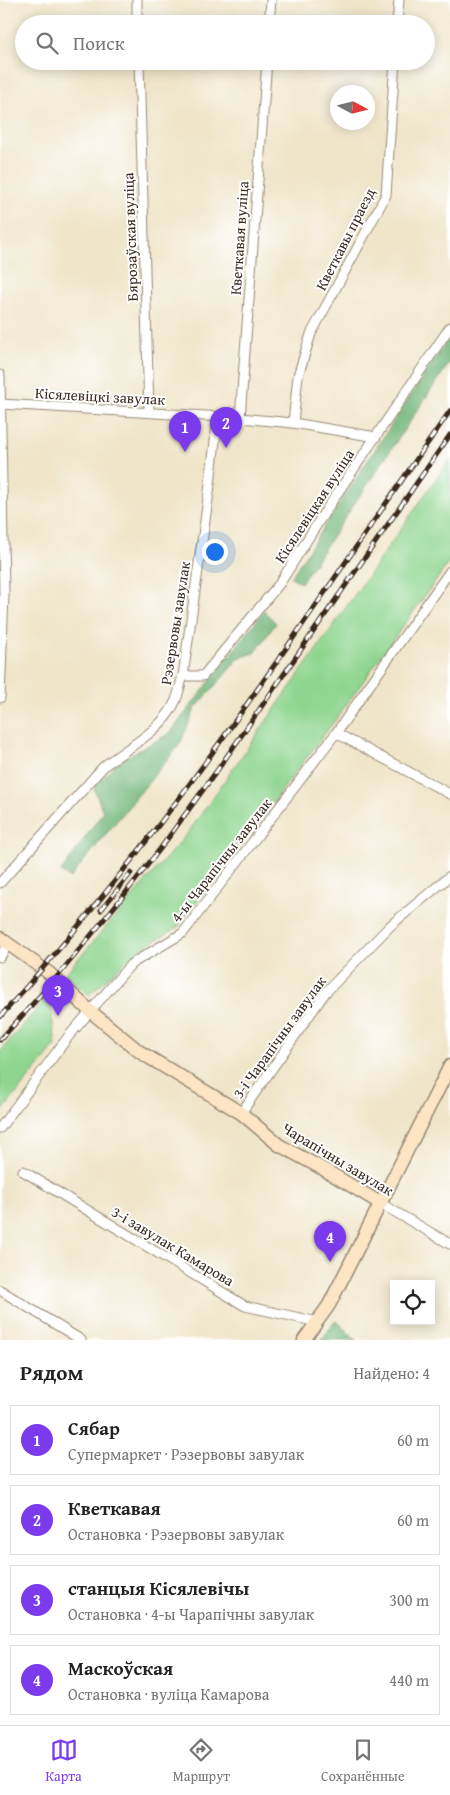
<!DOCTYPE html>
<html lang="ru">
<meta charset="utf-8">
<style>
:root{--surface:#fff;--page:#f6f6f6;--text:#222;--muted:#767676;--line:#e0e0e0;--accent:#7c3aed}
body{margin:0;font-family:"Gentium Book Plus",serif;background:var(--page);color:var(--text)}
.controls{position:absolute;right:15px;bottom:15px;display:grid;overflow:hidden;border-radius:0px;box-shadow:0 2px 12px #0003}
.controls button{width:45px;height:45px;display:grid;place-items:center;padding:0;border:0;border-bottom:1px solid var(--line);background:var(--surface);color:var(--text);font:25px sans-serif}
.compass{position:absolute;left:330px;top:85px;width:45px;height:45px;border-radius:50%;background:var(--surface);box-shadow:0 2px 12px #0003;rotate:97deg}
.you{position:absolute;left:214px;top:551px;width:18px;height:18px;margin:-12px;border:4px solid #fff;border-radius:50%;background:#1a73e8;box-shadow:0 0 0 8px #1a73e833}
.badge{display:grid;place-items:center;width:32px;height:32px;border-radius:50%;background:var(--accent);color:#fff;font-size:16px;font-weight:700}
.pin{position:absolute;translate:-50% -41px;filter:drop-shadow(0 1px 2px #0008)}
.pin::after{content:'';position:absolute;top:26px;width:18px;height:15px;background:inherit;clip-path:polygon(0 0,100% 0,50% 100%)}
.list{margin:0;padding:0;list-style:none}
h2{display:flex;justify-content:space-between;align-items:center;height:65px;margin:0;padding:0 20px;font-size:21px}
h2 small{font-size:16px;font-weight:400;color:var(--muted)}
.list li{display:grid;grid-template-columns:32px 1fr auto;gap:15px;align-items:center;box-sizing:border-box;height:70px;margin:0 10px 10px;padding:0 10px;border:1px solid var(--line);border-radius:0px}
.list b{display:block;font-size:19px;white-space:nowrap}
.list p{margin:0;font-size:16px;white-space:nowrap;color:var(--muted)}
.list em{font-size:16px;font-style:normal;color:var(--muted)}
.icon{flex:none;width:28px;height:28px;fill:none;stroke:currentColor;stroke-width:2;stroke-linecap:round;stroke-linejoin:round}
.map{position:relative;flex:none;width:450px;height:1340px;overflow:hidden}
.search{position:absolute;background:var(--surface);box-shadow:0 2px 12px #0003;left:15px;right:15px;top:15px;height:55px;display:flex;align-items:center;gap:12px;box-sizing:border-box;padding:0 18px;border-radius:28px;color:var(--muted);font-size:19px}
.sheet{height:385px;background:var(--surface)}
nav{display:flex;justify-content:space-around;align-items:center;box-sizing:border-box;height:70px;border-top:1px solid var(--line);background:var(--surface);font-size:14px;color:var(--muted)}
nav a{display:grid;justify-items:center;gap:2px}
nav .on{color:var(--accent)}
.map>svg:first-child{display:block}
</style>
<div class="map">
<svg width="450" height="1340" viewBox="0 0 450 1340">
<rect width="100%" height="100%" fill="#fff"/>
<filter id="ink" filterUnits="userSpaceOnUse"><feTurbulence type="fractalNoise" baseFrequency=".02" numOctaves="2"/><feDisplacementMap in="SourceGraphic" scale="10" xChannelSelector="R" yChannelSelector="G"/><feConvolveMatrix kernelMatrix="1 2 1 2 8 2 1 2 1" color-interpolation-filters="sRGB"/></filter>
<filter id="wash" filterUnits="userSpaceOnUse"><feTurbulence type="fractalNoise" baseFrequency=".0096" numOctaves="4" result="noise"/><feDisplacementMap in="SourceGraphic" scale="20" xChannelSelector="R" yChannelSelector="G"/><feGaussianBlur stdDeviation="1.12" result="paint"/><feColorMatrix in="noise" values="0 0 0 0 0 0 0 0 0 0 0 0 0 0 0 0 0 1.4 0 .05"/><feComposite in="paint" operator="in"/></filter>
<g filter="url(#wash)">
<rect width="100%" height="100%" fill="#f0e5c9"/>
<!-- green -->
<g fill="#8fd590" stroke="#658057">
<path d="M 450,459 L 450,561 L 333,723 L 178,927 L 136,952 L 89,995 L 65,974 L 188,833 Z"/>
<path d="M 49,995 L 56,1045 L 0,1114 L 0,1052 Z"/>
</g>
<!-- forest -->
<g fill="#73b67a" stroke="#57704c">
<path d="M 450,336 L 450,362 L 301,583 L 291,577 Z"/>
<path d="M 264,611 L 276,623 L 255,653 L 239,658 L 195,709 L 180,744 L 70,878 L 61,872 L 103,812 L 94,788 L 117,762 L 170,733 Z"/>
<path d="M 336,1320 L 356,1340 L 321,1340 Z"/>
</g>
</g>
<g filter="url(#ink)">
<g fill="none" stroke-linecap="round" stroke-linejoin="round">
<!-- street casing -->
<g stroke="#968874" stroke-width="11">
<g id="street">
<path d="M 137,0 L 137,24"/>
<path d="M 269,24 L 271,0"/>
<path d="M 397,24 L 399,0"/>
<path d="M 139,61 L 149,412"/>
<path d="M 0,375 L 4,594 L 0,698"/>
<path d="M 1,404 L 240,418 L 293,423 L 376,437"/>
<path d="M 240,418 L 267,61"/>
<path d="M 293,423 L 298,376 L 311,334 L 386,195 L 395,61"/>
<path d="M 183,676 L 203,676 L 280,583 L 324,513 L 450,327"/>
<path d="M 336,733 L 450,794"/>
<path d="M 0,883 L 104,766 C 128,747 163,730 175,702 C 179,694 180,684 183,676 L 209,492 L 218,416"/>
<path d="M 0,957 L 8,944"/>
<path d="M 241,1113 L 325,993 L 391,925 L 450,876"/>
<path d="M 0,1128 L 68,1037 L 131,964 L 183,933 L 336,733 L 450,571"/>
<path d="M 23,1171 L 245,1306 L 318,1322"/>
<path d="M 380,1203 L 450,1244"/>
<path d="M 0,1290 L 81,1340"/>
</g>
</g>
<!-- secondary casing -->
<g stroke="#968874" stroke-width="15">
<g id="secondary">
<path d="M 0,938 L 49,973 L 90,1011 L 140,1052 L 241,1113 L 279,1145 L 325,1170 L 380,1203"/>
<path d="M 304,1340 L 329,1305 L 450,1066"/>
</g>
</g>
<!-- street -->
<use href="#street" stroke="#fff" stroke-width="9"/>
<!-- secondary -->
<use href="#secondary" stroke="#fce5c4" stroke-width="12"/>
<!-- rail casing -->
<g stroke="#3b2a1e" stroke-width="5">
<g id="rail">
<path d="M 101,910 L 131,873"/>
<path d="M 0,1017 C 72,936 141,851 205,763 C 289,647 368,528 450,411"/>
<path d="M 0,1040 L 56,978 L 124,895 L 160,849 L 216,772 L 450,435"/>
</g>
</g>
<!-- rail -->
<use href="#rail" stroke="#fff" stroke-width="3" stroke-dasharray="9" stroke-linecap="butt"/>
</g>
</g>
<g text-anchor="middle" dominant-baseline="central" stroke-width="4" stroke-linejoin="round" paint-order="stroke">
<!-- street labels -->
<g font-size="15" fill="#3b2a1e" stroke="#fff">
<text transform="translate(130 237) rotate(-92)">Бярозаўская вуліца</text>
<text transform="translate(239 238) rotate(-86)">Кветкавая вуліца</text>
<text transform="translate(345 239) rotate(-63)">Кветкавы праезд</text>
<text transform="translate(100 396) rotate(3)">Кісялевіцкі завулак</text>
<text transform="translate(314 506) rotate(-57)">Кісялевіцкая вуліца</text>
<text transform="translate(175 623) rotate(-81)">Рэзервовы завулак</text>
<text transform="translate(221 860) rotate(-52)">4-ы Чарапічны завулак</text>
<text transform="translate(279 1037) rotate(-54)">3-і Чарапічны завулак</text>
<text transform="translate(338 1159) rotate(31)">Чарапічны завулак</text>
<text transform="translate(173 1246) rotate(31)">3-і завулак Камарова</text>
</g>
</g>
</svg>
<div class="controls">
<button><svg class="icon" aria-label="locate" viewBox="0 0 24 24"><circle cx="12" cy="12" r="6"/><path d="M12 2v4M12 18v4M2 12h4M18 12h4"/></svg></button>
</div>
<svg class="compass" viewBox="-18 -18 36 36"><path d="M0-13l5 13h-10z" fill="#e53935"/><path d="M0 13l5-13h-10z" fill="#767676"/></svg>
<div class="you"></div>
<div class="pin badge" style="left:185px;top:452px">1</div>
<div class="pin badge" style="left:226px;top:448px">2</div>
<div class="pin badge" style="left:58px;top:1016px">3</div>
<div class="pin badge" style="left:330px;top:1262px">4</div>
<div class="search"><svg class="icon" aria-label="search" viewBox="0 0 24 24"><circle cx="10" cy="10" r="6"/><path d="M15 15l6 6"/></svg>Поиск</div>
</div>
<section class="sheet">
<h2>Рядом<small>Найдено: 4</small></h2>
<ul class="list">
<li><span class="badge">1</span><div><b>Сябар</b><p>Супермаркет · Рэзервовы завулак</p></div><em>60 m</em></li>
<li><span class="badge">2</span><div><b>Кветкавая</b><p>Остановка · Рэзервовы завулак</p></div><em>60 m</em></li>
<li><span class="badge">3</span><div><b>станцыя Кісялевічы</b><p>Остановка · 4-ы Чарапічны завулак</p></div><em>300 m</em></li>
<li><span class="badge">4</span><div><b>Маскоўская</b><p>Остановка · вуліца Камарова</p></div><em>440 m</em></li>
</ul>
</section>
<nav>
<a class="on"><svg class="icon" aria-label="map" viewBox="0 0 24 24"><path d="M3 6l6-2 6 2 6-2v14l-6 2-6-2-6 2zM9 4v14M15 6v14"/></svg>Карта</a>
<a><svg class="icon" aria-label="directions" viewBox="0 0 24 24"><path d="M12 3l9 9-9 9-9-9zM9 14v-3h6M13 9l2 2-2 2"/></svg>Маршрут</a>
<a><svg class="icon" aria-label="saved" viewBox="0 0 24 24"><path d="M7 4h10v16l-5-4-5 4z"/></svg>Сохранённые</a>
</nav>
